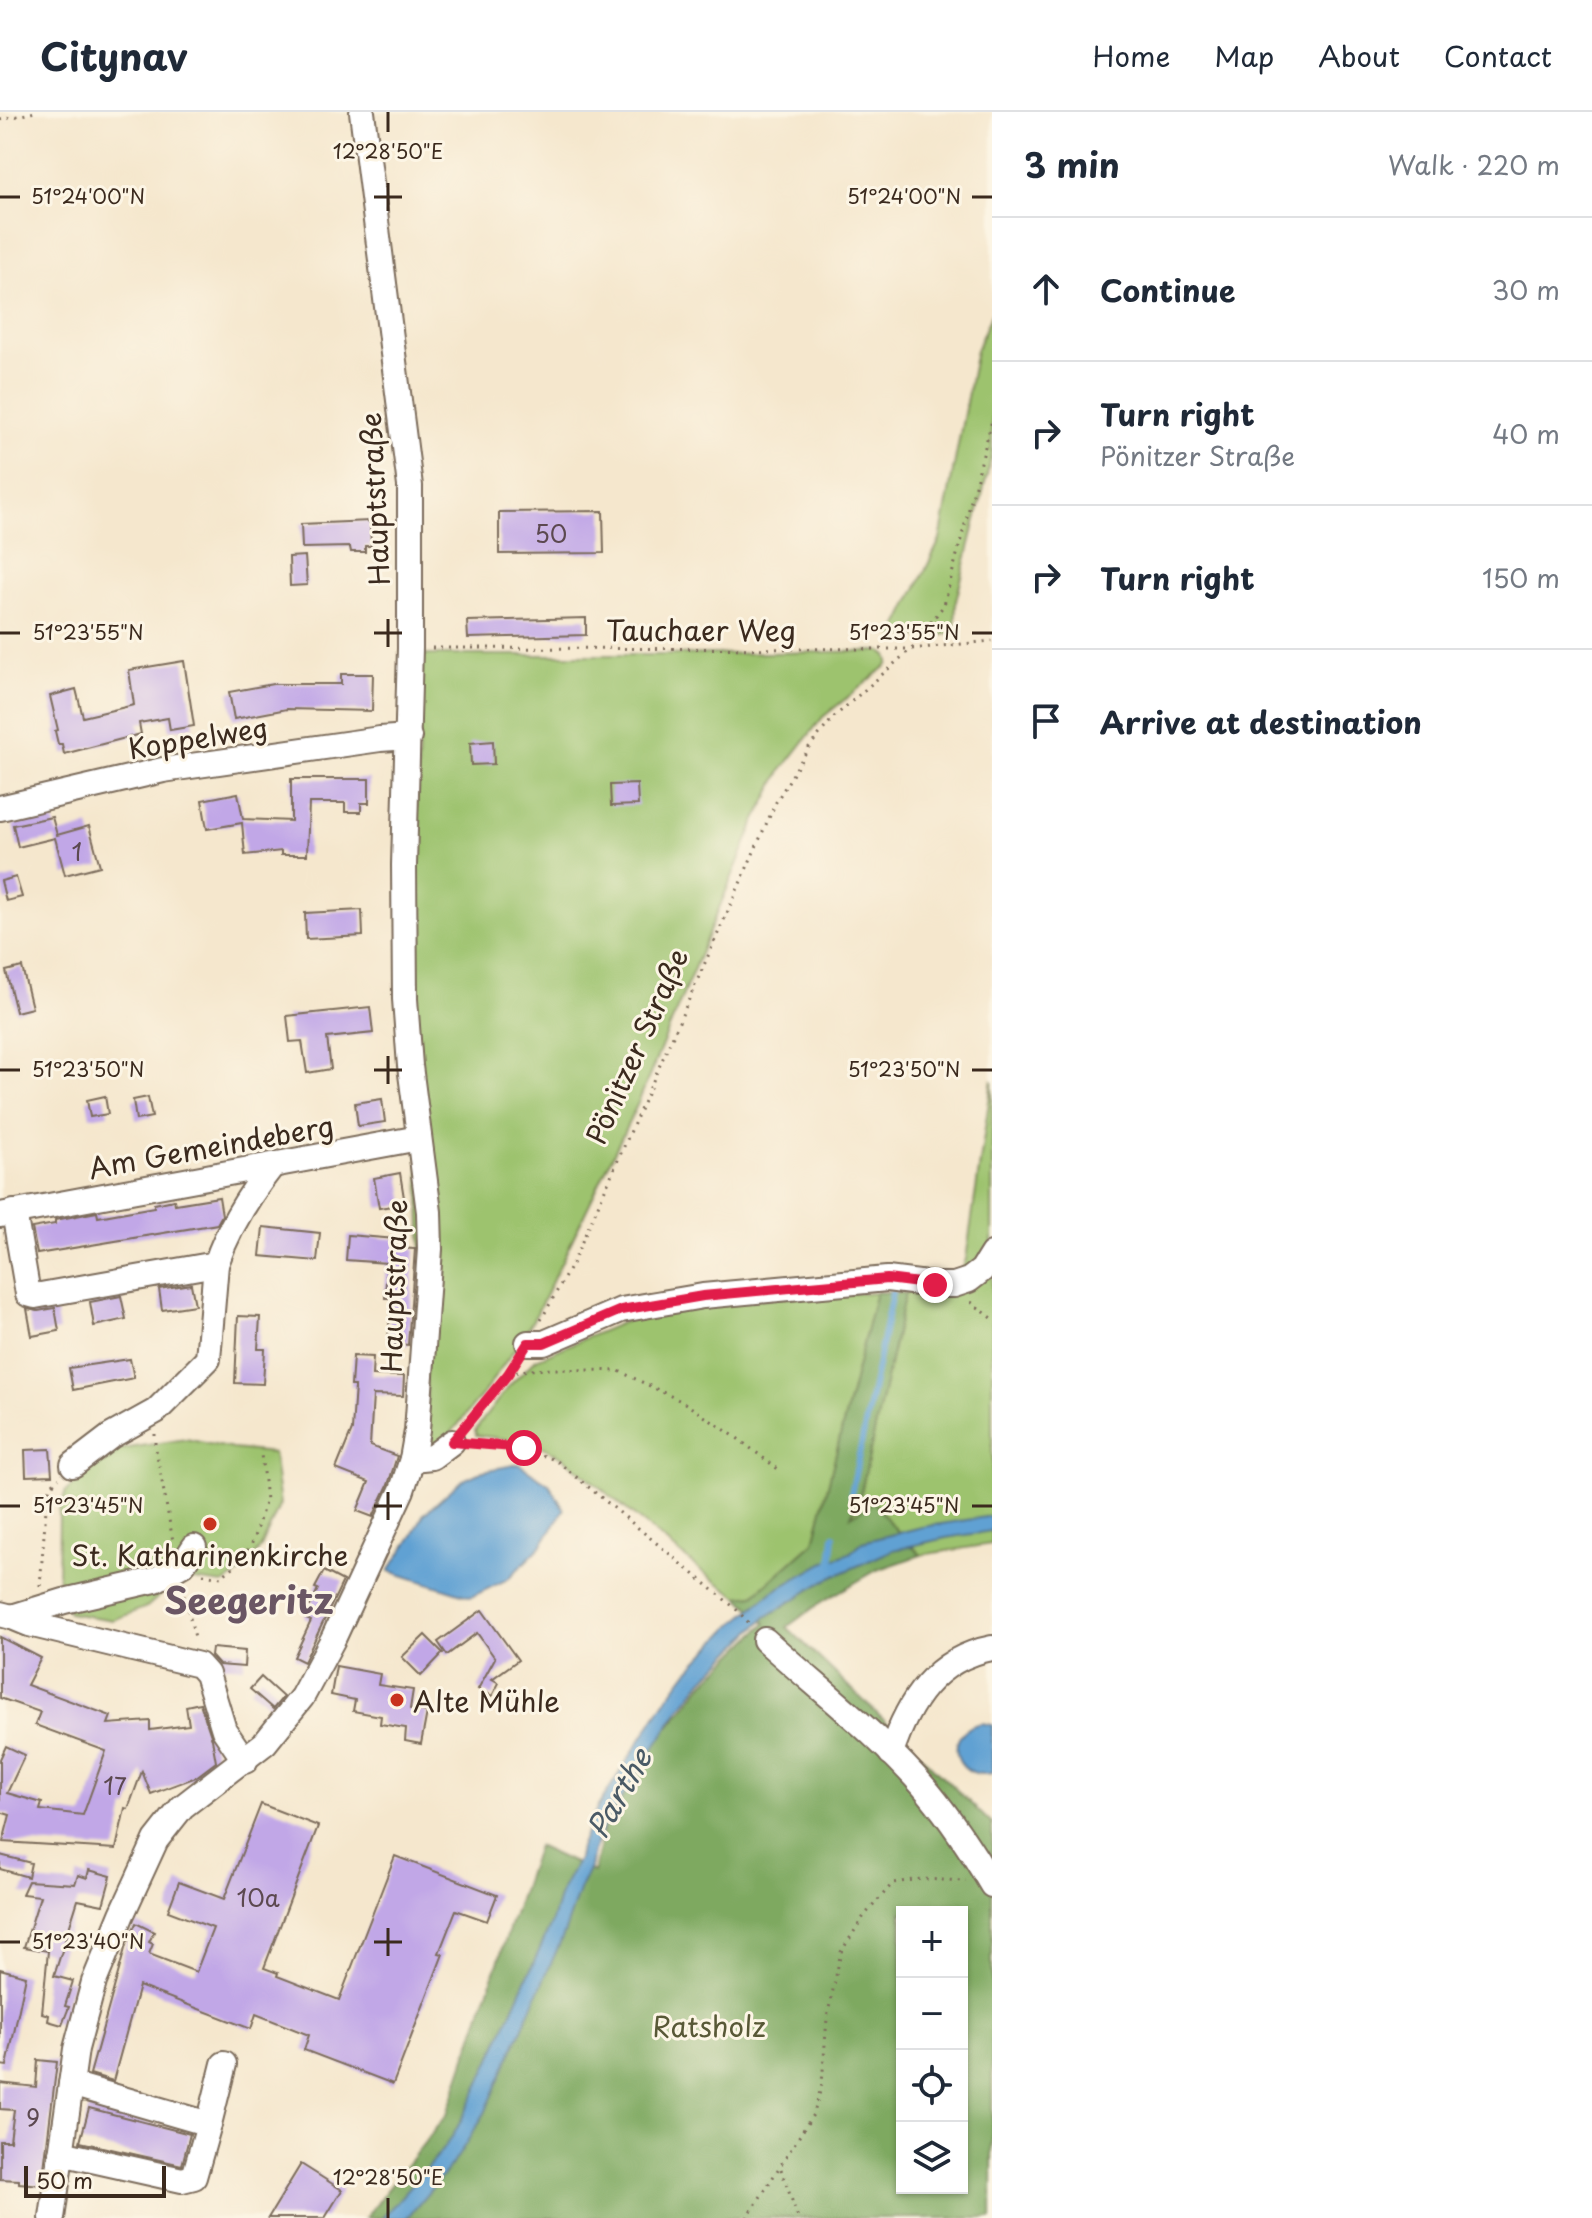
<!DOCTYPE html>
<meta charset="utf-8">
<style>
:root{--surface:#fff;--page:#f2f2f3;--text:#1f2937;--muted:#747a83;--line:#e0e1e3}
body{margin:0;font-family:"Playpen Sans",sans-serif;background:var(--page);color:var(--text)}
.controls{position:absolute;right:24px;bottom:24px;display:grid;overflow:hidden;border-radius:0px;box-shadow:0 2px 6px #0004}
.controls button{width:72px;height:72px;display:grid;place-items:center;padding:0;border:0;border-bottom:2px solid var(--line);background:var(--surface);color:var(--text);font:40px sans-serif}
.scale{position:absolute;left:24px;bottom:20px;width:142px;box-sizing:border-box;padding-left:8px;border:4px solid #3b2a1e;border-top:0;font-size:22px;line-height:28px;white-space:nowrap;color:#3b2a1e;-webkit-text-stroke:6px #fcf5e5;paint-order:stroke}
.stop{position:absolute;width:24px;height:24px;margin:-18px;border:6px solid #e11d48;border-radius:50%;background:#fff}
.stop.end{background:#e11d48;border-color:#fff;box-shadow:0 2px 8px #0008}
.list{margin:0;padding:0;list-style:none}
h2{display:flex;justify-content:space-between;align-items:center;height:104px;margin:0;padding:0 32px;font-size:34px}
h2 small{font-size:26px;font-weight:400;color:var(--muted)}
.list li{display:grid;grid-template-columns:52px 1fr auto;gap:24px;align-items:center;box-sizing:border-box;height:144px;padding:0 32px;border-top:2px solid var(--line)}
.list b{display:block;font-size:30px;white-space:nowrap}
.list p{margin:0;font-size:26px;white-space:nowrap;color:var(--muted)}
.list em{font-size:26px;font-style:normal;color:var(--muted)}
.icon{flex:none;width:44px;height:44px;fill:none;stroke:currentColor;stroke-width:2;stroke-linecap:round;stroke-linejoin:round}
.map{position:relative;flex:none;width:992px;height:2106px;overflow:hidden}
header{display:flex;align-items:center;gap:48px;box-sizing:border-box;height:112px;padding:0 40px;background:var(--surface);border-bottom:2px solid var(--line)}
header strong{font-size:38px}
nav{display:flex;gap:44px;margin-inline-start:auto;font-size:28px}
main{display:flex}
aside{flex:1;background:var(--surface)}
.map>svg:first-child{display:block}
</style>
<header>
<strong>Citynav</strong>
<nav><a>Home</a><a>Map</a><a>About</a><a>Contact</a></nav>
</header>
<main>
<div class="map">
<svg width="992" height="2106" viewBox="0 0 992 2106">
<rect width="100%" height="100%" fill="#fcf5e5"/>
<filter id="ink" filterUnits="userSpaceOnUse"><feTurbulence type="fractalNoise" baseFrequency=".0125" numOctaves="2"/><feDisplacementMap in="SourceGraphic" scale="16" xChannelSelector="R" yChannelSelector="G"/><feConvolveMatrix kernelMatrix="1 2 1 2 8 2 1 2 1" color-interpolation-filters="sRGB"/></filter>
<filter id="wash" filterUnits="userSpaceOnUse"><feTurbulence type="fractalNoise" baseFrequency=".006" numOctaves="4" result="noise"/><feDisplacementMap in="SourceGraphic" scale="32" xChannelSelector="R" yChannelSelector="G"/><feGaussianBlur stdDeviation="1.8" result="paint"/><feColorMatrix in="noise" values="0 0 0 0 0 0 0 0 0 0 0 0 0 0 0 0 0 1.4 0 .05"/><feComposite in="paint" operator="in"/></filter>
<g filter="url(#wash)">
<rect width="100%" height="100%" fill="#f5e7cd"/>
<!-- green -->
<g fill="#9dc36e" stroke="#6c7646" stroke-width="2">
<path d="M 992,201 L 992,343 L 956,489 L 955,520 L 933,525 L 893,524 L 940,428 L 976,238 Z"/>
<path d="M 880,539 L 887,543 L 889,549 L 888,553 L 823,605 L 781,659 L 754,712 L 638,991 L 537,1201 L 523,1225 L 482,1283 L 448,1325 L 438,1332 L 431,1330 L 428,1326 L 414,901 L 413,788 L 422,543 L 663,543 Z"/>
<path d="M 992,968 L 992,1432 L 921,1443 L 890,1411 L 874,1390 L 851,1405 L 861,1380 L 905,1181 L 961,1160 L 966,1147 Z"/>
<path d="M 876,1180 L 814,1430 L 754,1483 L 739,1485 L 705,1462 L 563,1345 L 543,1335 L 519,1329 L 476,1323 L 475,1318 L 508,1275 L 536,1247 L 640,1203 L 705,1190 Z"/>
<path d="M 186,1327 L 233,1337 L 273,1341 L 280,1392 L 261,1435 L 245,1458 L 223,1472 L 180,1466 L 147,1495 L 113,1508 L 69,1501 L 58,1474 L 59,1400 L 66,1379 L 116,1338 Z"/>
</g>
<!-- forest -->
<path fill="#7ea961" stroke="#5c6a40" stroke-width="2" fill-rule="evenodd" d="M 876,1180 L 905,1181 L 861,1380 L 851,1404 L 874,1390 L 890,1411 L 921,1443 L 877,1458 L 820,1491 L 787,1515 L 992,1712 L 992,2106 L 365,2106 L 447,2002 L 537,1734 L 593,1760 L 605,1713 L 659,1627 L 703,1572 L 766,1511 L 739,1485 L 754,1483 L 814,1430 ZM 902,1800 L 962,1800 L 962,2076 L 902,2076 Z"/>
<!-- water -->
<g fill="#61a1d3" stroke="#4e6678" stroke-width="2">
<path d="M 519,1352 L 550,1373 L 564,1398 L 541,1434 L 508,1467 L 471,1485 L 389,1459 L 414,1422 L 423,1403 L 461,1369 L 483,1359 Z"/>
<path d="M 992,1404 L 992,1419 L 946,1426 L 893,1438 L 824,1469 L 766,1505 L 703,1568 L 679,1598 L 604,1713 L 593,1739 L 590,1756 L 580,1776 L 564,1822 L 485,2001 L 455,2049 L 413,2099 L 406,2106 L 382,2106 L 439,2042 L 454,2022 L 479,1973 L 551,1812 L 561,1779 L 578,1747 L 580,1735 L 597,1696 L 664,1591 L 687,1560 L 731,1514 L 772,1480 L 823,1451 L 850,1441 L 862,1430 L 922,1415 Z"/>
<path d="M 982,1611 L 992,1613 L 992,1661 C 952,1669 942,1618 982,1611 Z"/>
</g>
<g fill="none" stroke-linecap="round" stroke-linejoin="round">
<!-- stream -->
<g stroke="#61a1d3" stroke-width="6">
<path d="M 851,1382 L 892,1181"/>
<path d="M 831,1452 L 834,1424"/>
</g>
</g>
<g id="blocks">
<!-- building -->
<g fill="#c1a7e7">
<path d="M 603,399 L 604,441 L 499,442 L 499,400 Z"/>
<path d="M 370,409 L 371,434 L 365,434 L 365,440 L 351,440 L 350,435 L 302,436 L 301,412 Z"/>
<path d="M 305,444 L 307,473 L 290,474 L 289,445 Z"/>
<path d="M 586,506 L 586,523 L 468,526 L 467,509 Z"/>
<path d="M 184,549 L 194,614 L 170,618 L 168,606 L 139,611 L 141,622 L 64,642 L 62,632 L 58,632 L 55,619 L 58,618 L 50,584 L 76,577 L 83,605 L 134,593 L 129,558 Z"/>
<path d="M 341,562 L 373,562 L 372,599 L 287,597 L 234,607 L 229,580 L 273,572 L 341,572 Z"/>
<path d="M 493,629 L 494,652 L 471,653 L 470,631 Z"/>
<path d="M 291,667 L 369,667 L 369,691 L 361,691 L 361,700 L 345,700 L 345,691 L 309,691 L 307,743 L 281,743 L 281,739 L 245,743 L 242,711 L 207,717 L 202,688 L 238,681 L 243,707 L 291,709 Z"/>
<path d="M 637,672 L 638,693 L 611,694 L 610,673 Z"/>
<path d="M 52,705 L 57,723 L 89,714 L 100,754 L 65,763 L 55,726 L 18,735 L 13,713 Z"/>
<path d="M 16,765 L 22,785 L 6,789 L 1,769 Z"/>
<path d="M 362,798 L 363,824 L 306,827 L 305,801 Z"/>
<path d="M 22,855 L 32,896 L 16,900 L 6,859 Z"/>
<path d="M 370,895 L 373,921 L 327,926 L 331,957 L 307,961 L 302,929 L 290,930 L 287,904 Z"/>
<path d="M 105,984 L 108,1002 L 90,1005 L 87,988 Z"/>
<path d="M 148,985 L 152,1005 L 136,1008 L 133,988 Z"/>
<path d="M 382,987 L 385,1010 L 358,1014 L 355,991 Z"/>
<path d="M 400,1061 L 405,1092 L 379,1096 L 374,1066 Z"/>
<path d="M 219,1085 L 222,1103 L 217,1112 L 37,1142 L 32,1116 L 55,1112 L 55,1108 L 97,1100 L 98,1105 L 154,1095 L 154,1092 L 174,1088 L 175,1092 Z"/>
<path d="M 263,1115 L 320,1121 L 317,1149 L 260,1144 Z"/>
<path d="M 348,1123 L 396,1127 L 395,1136 L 415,1137 L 408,1233 L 388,1231 L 391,1186 L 385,1186 L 387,1151 L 346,1148 Z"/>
<path d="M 191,1172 L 195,1193 L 162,1198 L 159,1177 Z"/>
<path d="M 121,1184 L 126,1207 L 94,1214 L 90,1190 Z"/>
<path d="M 55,1196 L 59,1219 L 32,1224 L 27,1197 L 38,1199 Z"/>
<path d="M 238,1204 L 260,1205 L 258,1237 L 265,1237 L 263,1272 L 235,1271 Z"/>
<path d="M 353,1244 L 373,1245 L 372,1263 L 404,1264 L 403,1284 L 373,1283 L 370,1334 L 397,1344 L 388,1373 L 373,1405 L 357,1399 L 369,1370 L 336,1357 L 352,1318 L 355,1274 L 351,1274 Z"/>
<path d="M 130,1247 L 134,1266 L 73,1278 L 69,1256 Z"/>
<path d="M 50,1337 L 52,1363 L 26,1364 L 25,1338 Z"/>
<path d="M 324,1459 L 343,1469 L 304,1550 L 294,1545 L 311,1509 L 304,1506 L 318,1477 L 315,1476 Z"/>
<path d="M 482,1498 L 518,1548 L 492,1567 L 499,1571 L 492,1584 L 478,1577 L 495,1546 L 477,1521 L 447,1543 L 438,1530 Z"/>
<path d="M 425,1523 L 443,1541 L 421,1564 L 402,1545 Z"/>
<path d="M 0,1525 L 41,1546 L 27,1573 L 111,1604 L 108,1612 L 150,1609 L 150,1618 L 189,1613 L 186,1594 L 200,1591 L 212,1627 L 216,1650 L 196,1665 L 151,1682 L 142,1659 L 128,1697 L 125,1696 L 116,1737 L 3,1730 L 10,1703 L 0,1700 L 0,1647 L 6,1634 L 25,1643 L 7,1681 L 42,1691 L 40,1698 L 83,1703 L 106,1639 L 35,1613 L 40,1600 L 0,1586 Z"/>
<path d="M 212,1536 L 245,1539 L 244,1555 L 219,1553 L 211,1544 Z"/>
<path d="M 336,1554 L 380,1562 L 378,1573 L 413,1578 L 410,1597 L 427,1600 L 421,1632 L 405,1629 L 406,1616 L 380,1612 L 381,1604 L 353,1599 L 355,1588 L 331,1583 Z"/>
<path d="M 261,1565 L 283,1585 L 273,1597 L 250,1577 Z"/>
<path d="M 261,1692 L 318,1714 L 264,1856 L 278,1861 L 277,1864 L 339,1888 L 395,1744 L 497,1783 L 487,1809 L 456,1798 L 439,1841 L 443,1842 L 393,1972 L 304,1938 L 309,1923 L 256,1902 L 251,1917 L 139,1874 L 113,1969 L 90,1962 L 126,1833 L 136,1811 L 154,1820 L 149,1830 L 153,1832 L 149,1842 L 196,1860 L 213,1816 L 168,1799 L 179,1770 L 224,1787 Z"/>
<path d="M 0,1743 L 31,1751 L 28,1765 L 0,1757 Z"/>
<path d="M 89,1758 L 111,1764 L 103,1793 L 78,1788 L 54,1864 L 73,1869 L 65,1894 L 69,1895 L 62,1913 L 48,1909 L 49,1903 L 42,1901 L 48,1839 L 24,1835 L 40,1784 L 22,1782 L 28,1769 L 75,1772 L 78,1763 L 87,1766 Z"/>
<path d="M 0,1857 L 26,1864 L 7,1954 L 0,1953 Z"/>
<path d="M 38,1948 L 57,1950 L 42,2073 L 19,2071 L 19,2068 L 0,2067 L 0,2029 L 10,2029 L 14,1998 L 0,1997 L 0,1971 L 36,1975 Z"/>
<path d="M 89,1996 L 190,2022 L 182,2053 L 80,2030 Z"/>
<path d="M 301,2052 L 342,2078 L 325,2106 L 268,2106 Z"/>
</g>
</g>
</g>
<g filter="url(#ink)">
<use href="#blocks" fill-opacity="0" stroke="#7c6c5b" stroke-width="2"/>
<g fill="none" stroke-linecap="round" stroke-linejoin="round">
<!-- minor casing -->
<g stroke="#7c6c5b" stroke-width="28">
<g id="minor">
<path d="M 0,696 L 163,658 L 380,627 L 409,625"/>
<path d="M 14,1100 L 28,1182 L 35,1184 L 216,1152"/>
<path d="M 0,1103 L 419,1026"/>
<path d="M 528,1231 L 544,1231 L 621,1198 L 703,1184 L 887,1167 L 935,1173 L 954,1173 L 969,1168 L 982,1158 L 992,1142"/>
<path d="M 412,1347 L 432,1345 L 452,1330"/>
<path d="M 73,1353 L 111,1324 L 156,1299 L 208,1247 L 216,1152 C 228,1117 249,1083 272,1054"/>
<path d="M 0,1502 L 12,1505 L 29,1512 L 199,1553 L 207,1562 L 224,1618 L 245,1649"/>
<path d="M 12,1505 L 64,1489 L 155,1468 L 183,1452 L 194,1435"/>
<path d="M 765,1528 C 819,1577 883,1626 929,1681 C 953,1710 973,1741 992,1773"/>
<path d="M 891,1641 C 908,1589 935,1547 992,1536"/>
<path d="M 71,1972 L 209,2012 L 224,1952"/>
<path d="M 61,2041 L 182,2068 L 194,2065 L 209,2012"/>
<path d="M 52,2106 L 76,1937 L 94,1870 L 122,1802 L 156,1728 L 182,1695 L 265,1631 L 302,1585 L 333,1527 L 402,1378 L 412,1347 L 417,1319 L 430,1137 L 429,1100 L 410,954 L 405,887 L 404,753 L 410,536 L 410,374 L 362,0"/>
</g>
</g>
<!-- path -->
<g stroke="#7c6c5b" stroke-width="3" stroke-dasharray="2 6" stroke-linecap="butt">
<path d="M 0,8 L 35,0"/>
<path d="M 432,536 L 911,537 L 992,529"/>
<path d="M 971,1190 L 992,1206"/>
<path d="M 541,1208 L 573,1150 L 776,690 L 809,635 L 834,605 L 911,537 L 944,493 L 992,308"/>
<path d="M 508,1262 L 527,1258 L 554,1257 L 619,1259 L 683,1290 L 737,1326 L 778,1357"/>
<path d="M 464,1315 L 516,1249"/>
<path d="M 155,1322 L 155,1332 L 173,1429"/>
<path d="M 472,1332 L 524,1336 L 557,1349 L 735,1496 L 750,1512"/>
<path d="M 203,1462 L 221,1465 L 236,1453 L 251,1434 L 266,1388 L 261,1342"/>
<path d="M 40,1474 L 46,1397 L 50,1375 L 59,1366"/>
<path d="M 182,1475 L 196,1529"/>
<path d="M 781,2057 L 798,2106"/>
<path d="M 747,2106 L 814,2001 L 822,1972 L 827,1906 L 841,1840 L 864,1804 L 893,1771 L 921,1767 L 966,1769"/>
</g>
<!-- minor -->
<use href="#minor" stroke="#fff" stroke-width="24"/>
</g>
</g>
<g fill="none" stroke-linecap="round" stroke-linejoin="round" filter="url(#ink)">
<!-- route -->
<path stroke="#e11d48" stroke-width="10" d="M 524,1336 L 452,1330 L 508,1262 L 528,1231 L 544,1231 L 621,1198 L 703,1184 L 887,1167 L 935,1173"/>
</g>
<!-- ticks -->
<path fill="none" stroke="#3b2a1e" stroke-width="3" d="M 388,0 L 388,20M 388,71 L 388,99M 0,85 L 20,85M 374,85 L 402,85M 972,85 L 992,85M 388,507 L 388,535M 0,521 L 20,521M 374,521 L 402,521M 972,521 L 992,521M 388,944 L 388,972M 0,958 L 20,958M 374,958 L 402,958M 972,958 L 992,958M 388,1380 L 388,1408M 0,1394 L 20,1394M 374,1394 L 402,1394M 972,1394 L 992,1394M 388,1816 L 388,1844M 0,1830 L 20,1830M 374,1830 L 402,1830M 388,2086 L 388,2106"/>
<!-- markers -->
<g fill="#c8321e" stroke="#fcf5e5" stroke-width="3">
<circle cx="210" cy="1412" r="8"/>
<circle cx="397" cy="1588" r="8"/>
</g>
<g text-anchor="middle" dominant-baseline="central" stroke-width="6" stroke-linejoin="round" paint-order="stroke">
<!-- number labels -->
<g font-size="24" fill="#5c4950">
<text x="551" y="421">50</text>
<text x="77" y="739">1</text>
<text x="115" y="1673">17</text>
<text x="258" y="1785">10a</text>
<text x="33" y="2005">9</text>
</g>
<!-- street labels -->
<g font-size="28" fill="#3b2a1e" stroke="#fcf5e5">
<text transform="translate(374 387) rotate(-93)">Hauptstraße</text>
<text x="701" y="517">Tauchaer Weg</text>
<text transform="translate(198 625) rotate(-9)">Koppelweg</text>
<text transform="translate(636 934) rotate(-66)">Pönitzer Straße</text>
<text transform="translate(211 1034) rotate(-10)">Am Gemeindeberg</text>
<text transform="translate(393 1174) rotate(-88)">Hauptstraße</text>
</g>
<!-- poi labels -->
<g font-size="28" fill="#3b2a1e" stroke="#fcf5e5">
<text x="210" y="1442">St. Katharinenkirche</text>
<text x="413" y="1588" text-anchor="start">Alte Mühle</text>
</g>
<!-- park labels -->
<g font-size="28" fill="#585836" stroke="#fcf5e5">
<text x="709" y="1913">Ratsholz</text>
</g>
<!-- water labels -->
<g font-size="30" font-style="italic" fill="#4a5a66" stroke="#fcf5e5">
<text transform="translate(618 1681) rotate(-60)">Parthe</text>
</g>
<!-- district labels -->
<g font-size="36" font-weight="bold" fill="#6a5664" stroke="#fcf5e5">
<text x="249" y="1487">Seegeritz</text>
</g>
</g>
<g font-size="20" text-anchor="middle" fill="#3b2a1e" stroke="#fcf5e5" stroke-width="6" stroke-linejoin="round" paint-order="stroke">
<text x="388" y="47">12°28'50"E</text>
<text x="88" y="92">51°24'00"N</text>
<text x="904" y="92">51°24'00"N</text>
<text x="88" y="528">51°23'55"N</text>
<text x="904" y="528">51°23'55"N</text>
<text x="88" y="965">51°23'50"N</text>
<text x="904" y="965">51°23'50"N</text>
<text x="88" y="1401">51°23'45"N</text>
<text x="904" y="1401">51°23'45"N</text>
<text x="88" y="1837">51°23'40"N</text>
<text x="388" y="2073">12°28'50"E</text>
</g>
</svg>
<div class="controls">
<button>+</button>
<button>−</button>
<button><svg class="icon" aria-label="locate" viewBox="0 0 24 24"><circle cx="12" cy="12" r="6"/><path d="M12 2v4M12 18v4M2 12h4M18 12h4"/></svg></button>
<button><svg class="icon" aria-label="layers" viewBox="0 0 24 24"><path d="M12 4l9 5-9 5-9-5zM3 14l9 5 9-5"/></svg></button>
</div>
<div class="scale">50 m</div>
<div class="stop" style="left:524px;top:1336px"></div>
<div class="stop end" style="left:935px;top:1173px"></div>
</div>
<aside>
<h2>3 min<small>Walk · 220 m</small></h2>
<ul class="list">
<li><svg class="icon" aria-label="ahead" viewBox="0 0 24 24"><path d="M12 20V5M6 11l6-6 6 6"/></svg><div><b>Continue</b></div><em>30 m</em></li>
<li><svg class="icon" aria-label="right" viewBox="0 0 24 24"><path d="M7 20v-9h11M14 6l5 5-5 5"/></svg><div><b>Turn right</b><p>Pönitzer Straße</p></div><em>40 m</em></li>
<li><svg class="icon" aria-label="right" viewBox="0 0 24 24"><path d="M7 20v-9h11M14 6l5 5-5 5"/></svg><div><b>Turn right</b></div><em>150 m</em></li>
<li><svg class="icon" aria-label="arrive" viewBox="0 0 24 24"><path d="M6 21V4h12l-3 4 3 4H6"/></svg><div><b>Arrive at destination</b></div></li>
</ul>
</aside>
</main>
